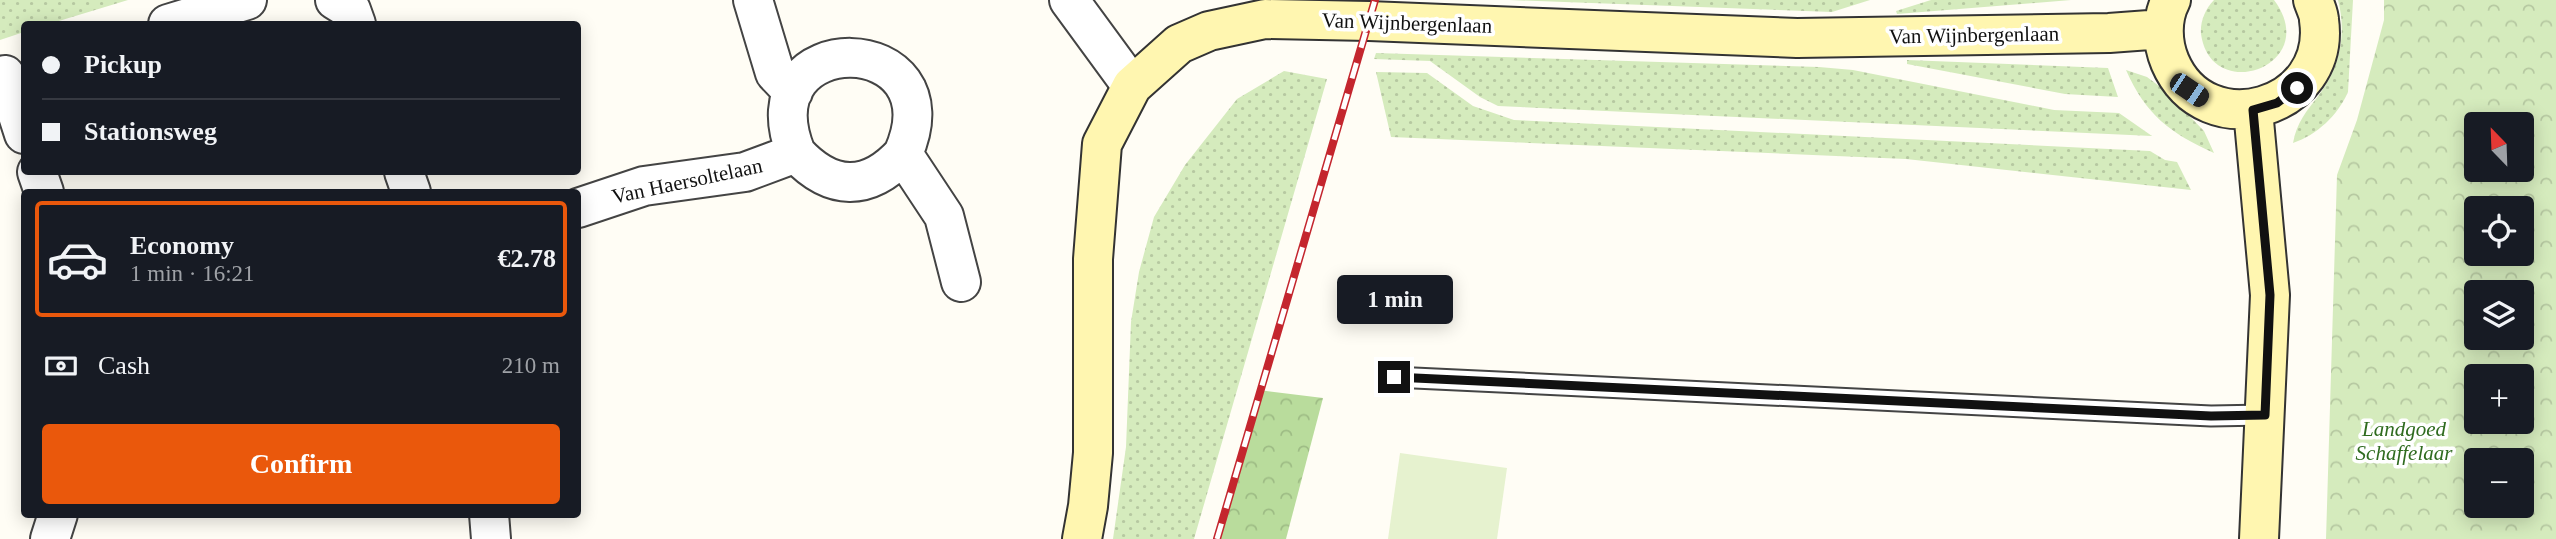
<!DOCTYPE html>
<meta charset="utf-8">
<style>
:root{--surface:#171b24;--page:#242831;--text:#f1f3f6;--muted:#9ea1a6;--line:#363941;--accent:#ea580c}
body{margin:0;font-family:"Times New Roman",serif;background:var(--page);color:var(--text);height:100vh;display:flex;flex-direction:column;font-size:26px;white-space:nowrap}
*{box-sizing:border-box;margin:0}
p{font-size:23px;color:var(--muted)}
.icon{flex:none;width:38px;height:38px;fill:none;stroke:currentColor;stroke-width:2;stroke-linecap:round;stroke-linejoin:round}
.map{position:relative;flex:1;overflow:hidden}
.side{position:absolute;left:21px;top:189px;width:560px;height:329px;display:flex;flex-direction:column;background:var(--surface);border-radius:7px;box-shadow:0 4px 18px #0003}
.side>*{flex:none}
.top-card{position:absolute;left:21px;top:21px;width:560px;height:154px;border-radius:7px;box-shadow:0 4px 18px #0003;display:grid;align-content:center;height:154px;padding:0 21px;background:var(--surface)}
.needle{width:46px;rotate:337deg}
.tools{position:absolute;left:2464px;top:112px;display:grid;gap:14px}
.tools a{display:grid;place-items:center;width:70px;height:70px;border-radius:7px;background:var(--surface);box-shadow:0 4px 18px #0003;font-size:35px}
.end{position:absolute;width:32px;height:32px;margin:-16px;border:9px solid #111;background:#fff;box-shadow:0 0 0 4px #fff}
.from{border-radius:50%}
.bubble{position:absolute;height:49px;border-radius:7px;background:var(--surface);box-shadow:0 4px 18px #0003;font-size:23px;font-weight:700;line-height:49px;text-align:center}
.car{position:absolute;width:21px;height:42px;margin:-21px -10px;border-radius:9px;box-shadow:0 0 5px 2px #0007;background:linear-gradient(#222 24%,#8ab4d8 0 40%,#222 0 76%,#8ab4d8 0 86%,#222 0)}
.top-card b{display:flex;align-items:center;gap:24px;height:66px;font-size:26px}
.top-card b+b{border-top:2px solid var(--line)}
.top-card i{width:18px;height:18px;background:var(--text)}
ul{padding:12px 0 0;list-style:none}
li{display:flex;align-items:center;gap:21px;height:116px;margin:0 14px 10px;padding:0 7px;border:4px solid var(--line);border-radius:7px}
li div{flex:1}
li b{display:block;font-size:26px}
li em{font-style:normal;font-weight:700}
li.current{border-color:var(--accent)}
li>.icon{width:63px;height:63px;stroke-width:1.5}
.pay{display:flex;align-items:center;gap:18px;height:77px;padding:0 21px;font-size:26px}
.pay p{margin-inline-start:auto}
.button{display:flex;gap:14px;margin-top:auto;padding:14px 21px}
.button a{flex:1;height:80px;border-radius:7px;background:var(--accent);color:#fff;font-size:28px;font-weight:700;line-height:80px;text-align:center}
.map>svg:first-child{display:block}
</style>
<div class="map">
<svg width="2556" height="539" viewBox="0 0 2556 539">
<defs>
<pattern id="grass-dots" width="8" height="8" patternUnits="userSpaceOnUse" patternTransform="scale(1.75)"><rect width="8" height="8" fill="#d5ebbd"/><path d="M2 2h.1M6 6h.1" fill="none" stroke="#b6c8a1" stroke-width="1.8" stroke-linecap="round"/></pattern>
<pattern id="forest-crowns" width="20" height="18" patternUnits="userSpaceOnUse" patternTransform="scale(1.75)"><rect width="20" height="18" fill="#b9dc9c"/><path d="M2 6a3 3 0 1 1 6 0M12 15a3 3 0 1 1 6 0" fill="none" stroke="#9ebc85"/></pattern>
<pattern id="park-crowns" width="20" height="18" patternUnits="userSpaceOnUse" patternTransform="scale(1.75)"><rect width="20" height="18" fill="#d5ebbd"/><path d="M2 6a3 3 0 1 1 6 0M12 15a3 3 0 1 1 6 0" fill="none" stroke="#b6c8a1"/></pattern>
</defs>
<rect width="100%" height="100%" fill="#fffdf5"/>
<path fill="url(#grass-dots)" d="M0 0H128L49 24H24V32L0 40Z
M1509 0H1870L1832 12Z
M1931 0H2071L1897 14 1896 11Z
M2214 0H2274C2323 65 2211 106 2201 34 2200 22 2205 9 2214 0Z
M2338 0H2353L2348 92C2338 115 2317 135 2293 143 2297 122 2306 112 2319 95 2340 67 2347 34 2338 0Z
M1376 53 1819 67 1853 70 2054 110 2119 113 2152 136 1498 106 1480 97 1430 61 1374 59Z
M1907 60 2108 68 2118 97 2065 94 1907 64Z
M2126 70 2147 77 2163 89 2204 131 2214 153C2170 133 2146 115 2126 70Z
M1284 71 1327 79 1194 539H1113L1126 447 1131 322 1139 272 1154 217 1185 165 1237 99Z
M1376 72 1427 73 1473 106 1514 120 2150 151 2165 160 2177 162 2191 190 1906 159 1391 137Z"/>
<path fill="url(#forest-crowns)" d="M1259 390 1323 398 1286 539H1217Z"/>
<path fill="url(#park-crowns)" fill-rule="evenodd" d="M2384 0H2556V539H2326L2337 175 2357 120 2384 20ZM2476 124H2522V170H2476ZM2476 208H2522V254H2476ZM2476 292H2522V338H2476ZM2476 376H2522V422H2476ZM2476 460H2522V506H2476Z"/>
<path fill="#e6f2cf" d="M1400 453 1507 468 1497 539H1388Z"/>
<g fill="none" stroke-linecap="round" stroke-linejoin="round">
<g stroke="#444" stroke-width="23">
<path id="lane" d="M1393 377 2211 416 2265 415"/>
</g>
<g stroke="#444" stroke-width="42">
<path id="street" d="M335 0 351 10 356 24
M753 0 775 73 793 92
M1069 0 1132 86
M168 24 247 0
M5 75 24 134
M796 153C744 24 959 28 903 154
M37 172 44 192
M404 172 411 192
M578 208 644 186 745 172 796 153C831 191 868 192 903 154L944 216 961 282
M489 514 491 539
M50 539 58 514"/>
</g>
<g stroke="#333" stroke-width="42">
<path id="secondary" d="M2171 0C2161 19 2162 43 2170 62 2206 146 2332 109 2319 20 2319 14 2315 6 2313 0
M2253 110 2270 295 2259 539
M1082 539 1088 506 1093 453V259L1102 144 1132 86 1179 44 1209 31 1265 19 1369 21 1797 38 2109 33 2163 29"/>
</g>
<use href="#lane" stroke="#fff" stroke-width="19"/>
<use href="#street" stroke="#fff" stroke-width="38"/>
<use href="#secondary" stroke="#fff6b0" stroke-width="38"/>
<g stroke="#c4262e" stroke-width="8">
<path id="rail" d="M1217 539 1375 0"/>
</g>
<use href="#rail" stroke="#fff" stroke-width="5" stroke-dasharray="16" stroke-linecap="butt"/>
</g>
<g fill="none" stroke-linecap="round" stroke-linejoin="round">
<path stroke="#111" stroke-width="9" d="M1394 377 2211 416 2265 415 2270 295 2253 110 2277 103 2297 88"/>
</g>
<g text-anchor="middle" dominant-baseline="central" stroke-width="7" stroke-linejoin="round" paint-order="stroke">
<g font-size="21" fill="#111" stroke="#fff">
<text transform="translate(1407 23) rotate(2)">Van Wijnbergenlaan</text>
<text transform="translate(1974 35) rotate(-1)">Van Wijnbergenlaan</text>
<text transform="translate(687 181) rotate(-12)">Van Haersoltelaan</text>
</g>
<g font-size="21" font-style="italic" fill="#2f6b1f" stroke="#fff">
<text x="2404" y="429">Landgoed<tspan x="2404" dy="24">Schaffelaar</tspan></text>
</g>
</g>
</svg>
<div class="tools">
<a><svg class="needle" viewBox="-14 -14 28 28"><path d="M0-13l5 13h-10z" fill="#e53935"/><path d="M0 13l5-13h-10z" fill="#9ea1a6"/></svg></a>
<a><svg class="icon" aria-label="locate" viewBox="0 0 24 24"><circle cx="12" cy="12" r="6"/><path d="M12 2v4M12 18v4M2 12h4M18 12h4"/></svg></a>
<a><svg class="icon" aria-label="layers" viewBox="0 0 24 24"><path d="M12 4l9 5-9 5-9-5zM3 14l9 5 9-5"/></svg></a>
<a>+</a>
<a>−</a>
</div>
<i class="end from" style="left:2297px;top:88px"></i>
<i class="end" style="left:1394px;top:377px"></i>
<div class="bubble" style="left:1337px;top:275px;width:116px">1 min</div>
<i class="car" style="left:2189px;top:90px;rotate:124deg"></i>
<div class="top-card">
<b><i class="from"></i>Pickup</b>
<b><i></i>Stationsweg</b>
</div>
<section class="side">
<ul>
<li class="current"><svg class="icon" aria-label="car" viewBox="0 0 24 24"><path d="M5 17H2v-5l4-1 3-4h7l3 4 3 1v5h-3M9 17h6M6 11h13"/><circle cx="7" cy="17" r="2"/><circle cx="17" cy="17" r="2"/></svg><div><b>Economy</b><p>1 min · 16:21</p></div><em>€2.78</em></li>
</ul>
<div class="pay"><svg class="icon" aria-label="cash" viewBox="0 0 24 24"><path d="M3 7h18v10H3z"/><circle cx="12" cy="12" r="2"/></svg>Cash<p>210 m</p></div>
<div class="button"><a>Confirm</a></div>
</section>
</div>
